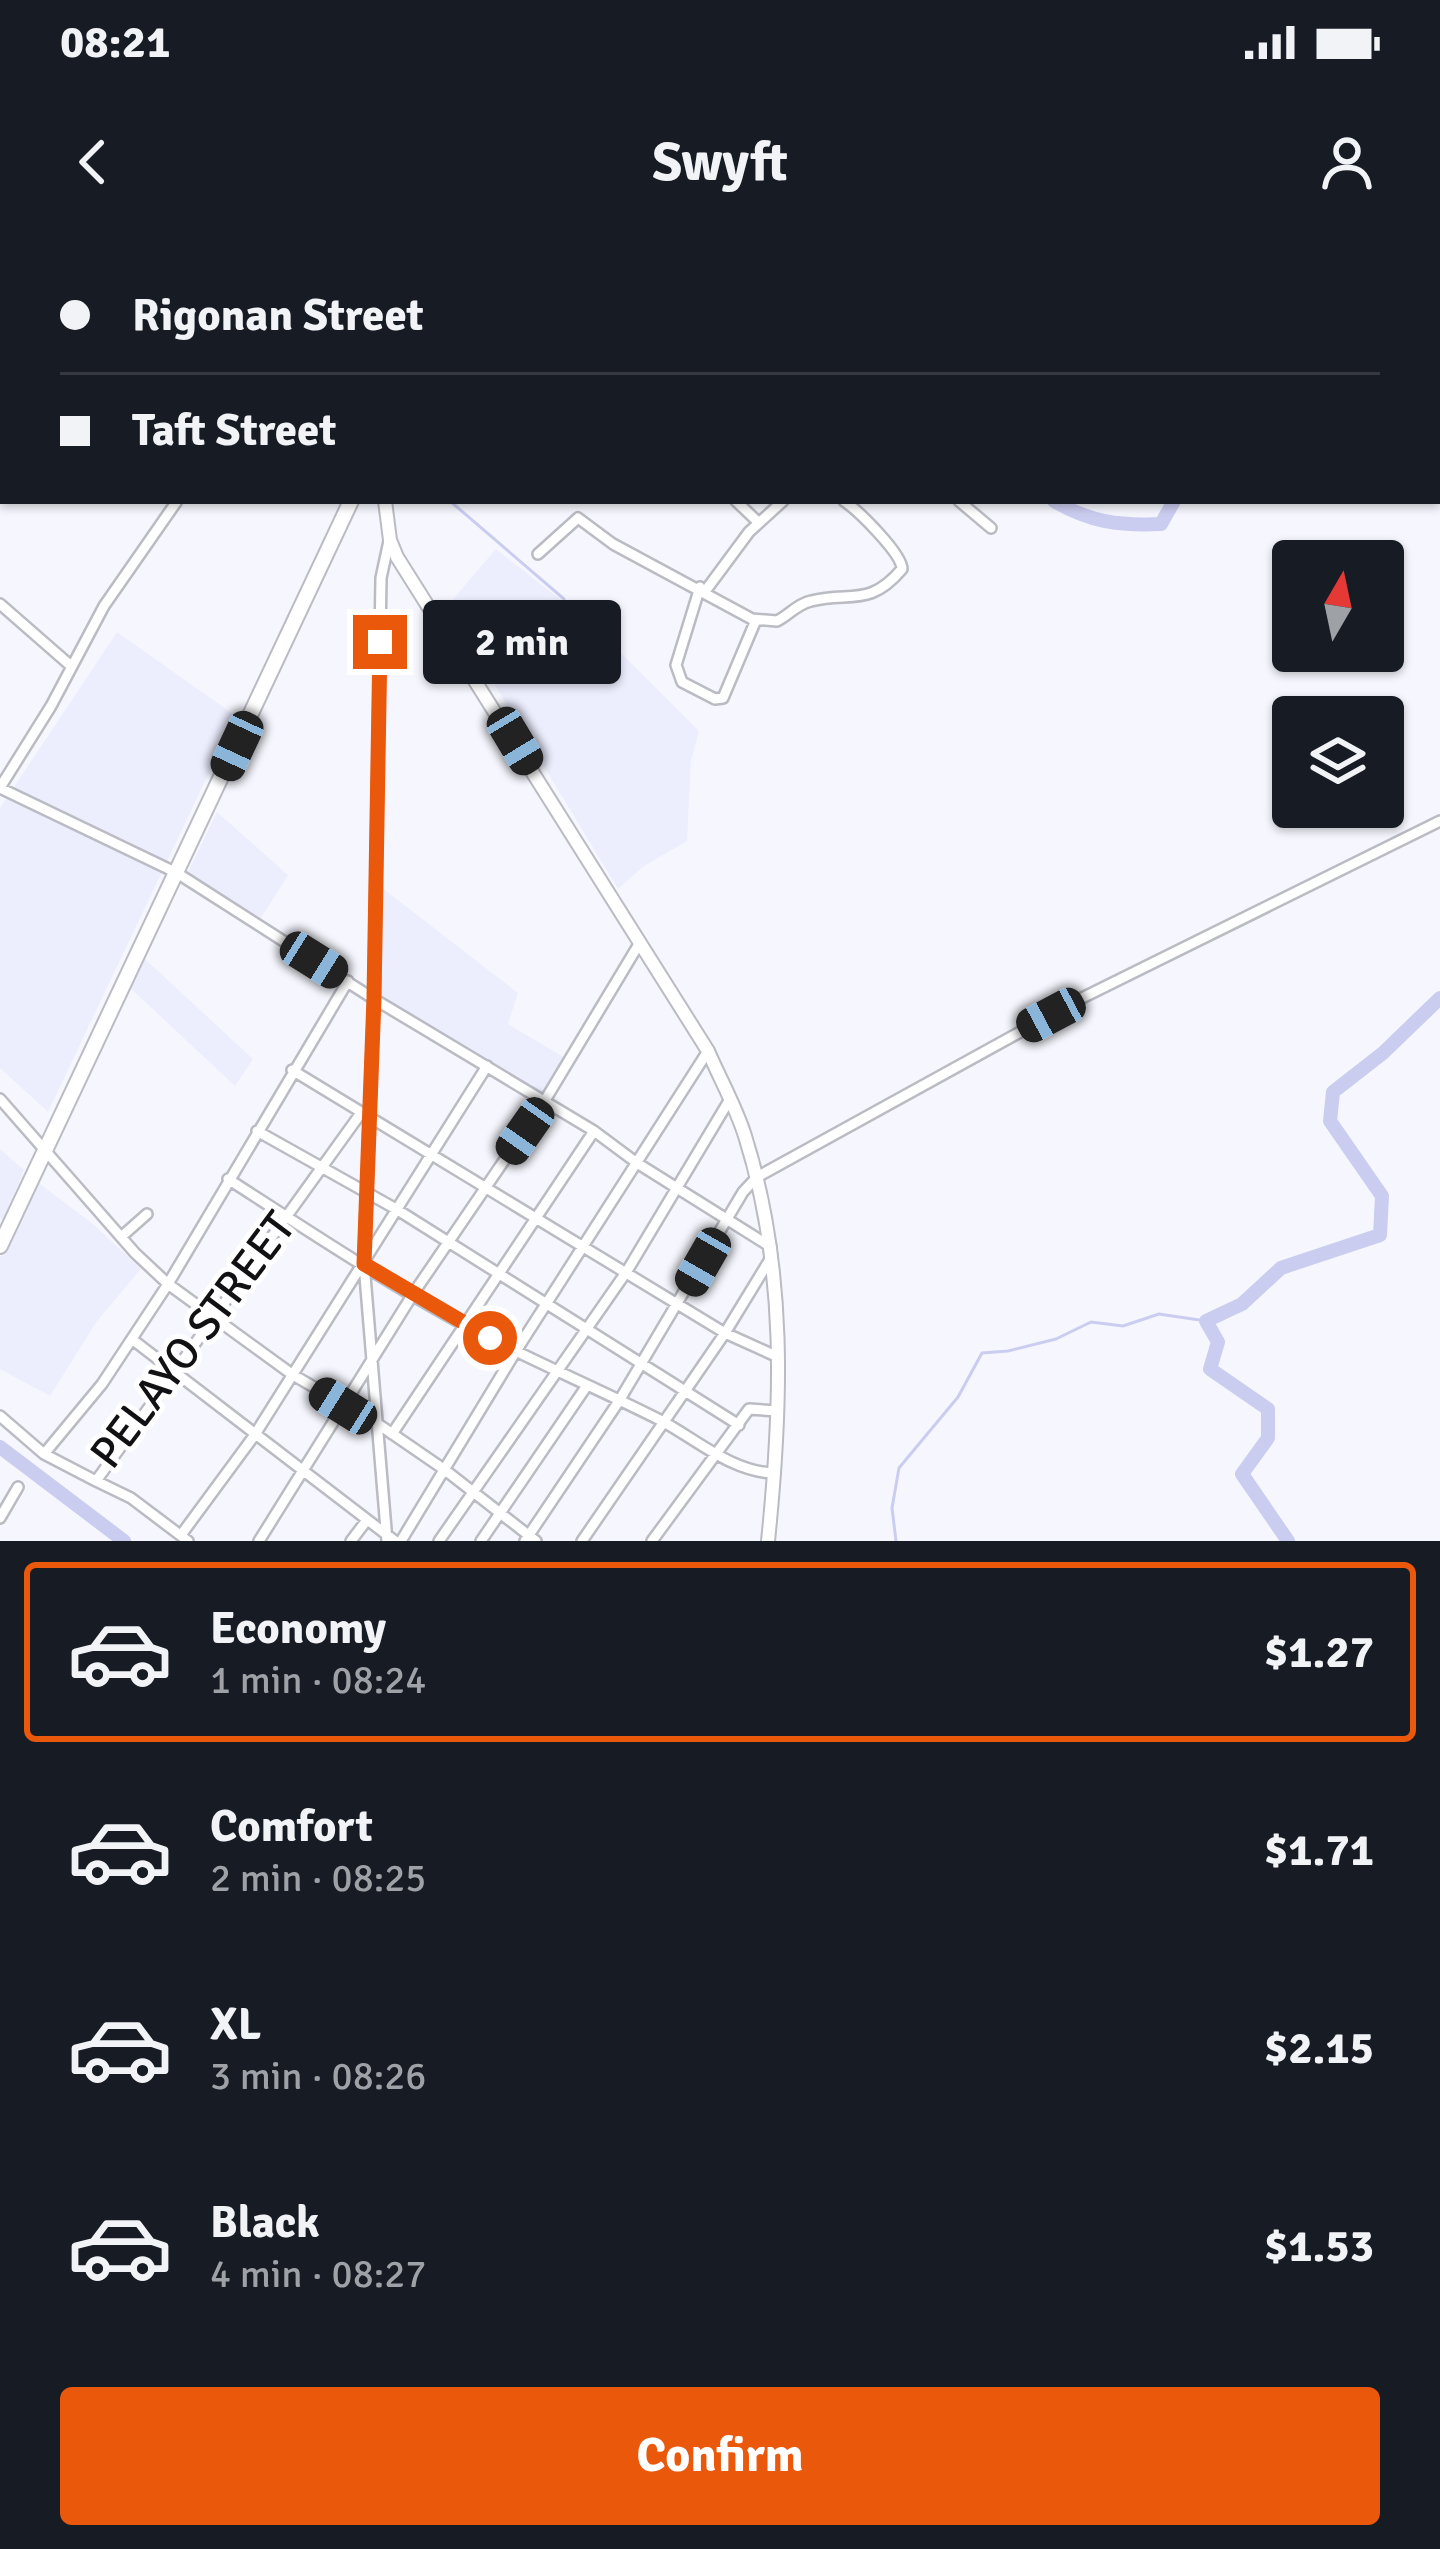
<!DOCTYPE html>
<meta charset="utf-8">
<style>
:root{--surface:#171b24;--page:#20242c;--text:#f1f3f6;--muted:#9ea1a6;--line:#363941;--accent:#ea580c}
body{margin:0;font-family:Signika,sans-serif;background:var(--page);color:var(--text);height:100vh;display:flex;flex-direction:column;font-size:45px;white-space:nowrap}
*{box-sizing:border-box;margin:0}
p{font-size:39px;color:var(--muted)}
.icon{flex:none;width:66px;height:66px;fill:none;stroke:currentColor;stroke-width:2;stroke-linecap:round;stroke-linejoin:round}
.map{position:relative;height:1301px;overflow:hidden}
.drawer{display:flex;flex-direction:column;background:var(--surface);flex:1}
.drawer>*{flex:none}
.guide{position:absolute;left:0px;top:0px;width:1440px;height:264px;box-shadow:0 3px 9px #0004;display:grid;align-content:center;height:264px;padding:0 60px;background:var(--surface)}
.needle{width:78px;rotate:9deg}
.tools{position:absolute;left:1272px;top:300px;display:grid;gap:24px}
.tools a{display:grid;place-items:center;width:132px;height:132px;border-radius:12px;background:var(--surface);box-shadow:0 3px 9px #0004;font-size:60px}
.end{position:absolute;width:54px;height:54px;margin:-27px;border:15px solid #ea580c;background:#fff;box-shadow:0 0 0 6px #fff}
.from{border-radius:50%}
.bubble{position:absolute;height:84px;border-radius:12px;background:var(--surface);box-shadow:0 3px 9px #0004;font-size:39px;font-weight:700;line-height:84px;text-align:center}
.car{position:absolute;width:36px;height:72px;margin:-36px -18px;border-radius:15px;box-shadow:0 0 9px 3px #0007;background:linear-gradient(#222 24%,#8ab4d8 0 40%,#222 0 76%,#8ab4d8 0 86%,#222 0)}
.guide b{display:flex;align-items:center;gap:42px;height:114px;font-size:45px}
.guide b+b{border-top:3px solid var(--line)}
.guide i{width:30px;height:30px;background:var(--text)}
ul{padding:21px 0 0;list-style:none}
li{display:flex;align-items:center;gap:36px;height:180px;margin:0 24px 18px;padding:0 36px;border:6px solid transparent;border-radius:12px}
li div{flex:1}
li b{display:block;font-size:45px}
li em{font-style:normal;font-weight:700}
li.on{border-color:var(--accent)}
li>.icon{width:108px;height:108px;stroke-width:1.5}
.cta{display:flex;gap:24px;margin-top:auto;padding:24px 60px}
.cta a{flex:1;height:138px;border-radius:12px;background:var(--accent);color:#fff;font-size:48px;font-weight:700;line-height:138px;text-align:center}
.status{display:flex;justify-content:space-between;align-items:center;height:84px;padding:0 60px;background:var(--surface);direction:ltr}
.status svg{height:33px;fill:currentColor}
header{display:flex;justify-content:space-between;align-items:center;height:156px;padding:0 60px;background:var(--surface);font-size:54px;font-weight:700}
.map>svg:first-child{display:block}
</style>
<div class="status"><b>08:21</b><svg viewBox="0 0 49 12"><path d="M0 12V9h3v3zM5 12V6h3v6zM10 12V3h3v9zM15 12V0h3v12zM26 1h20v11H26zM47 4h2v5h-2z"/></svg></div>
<header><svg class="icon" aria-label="back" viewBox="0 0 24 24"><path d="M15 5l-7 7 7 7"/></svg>Swyft<svg class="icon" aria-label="person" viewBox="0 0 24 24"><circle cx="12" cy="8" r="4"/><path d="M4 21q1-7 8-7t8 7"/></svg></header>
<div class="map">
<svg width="1440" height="1301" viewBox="0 0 1440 1301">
<rect width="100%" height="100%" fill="#f6f7fe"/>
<path fill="#eceefe" d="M496 309 593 385 699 491 691 521 687 601 644 626 618 649 447 366Z
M117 392 236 476 48 872 0 828V568Z
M217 572 288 635 261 678 187 634Z
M381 647 518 753 508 784 567 819 544 854 378 755Z
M144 718 253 819 235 846 130 748Z
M0 909 24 930 3 981 0 978Z
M36 941 93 984 141 1029 97 1081 50 1156 0 1129V1018Z"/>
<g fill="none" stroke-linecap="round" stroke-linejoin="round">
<path stroke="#cbcdf0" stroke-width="3" d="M1437 46 1440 43
M450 261 564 359
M896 1301 892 1268 899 1228 958 1157 982 1113 1008 1111 1056 1099 1091 1082 1123 1086 1159 1074 1206 1081"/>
<path stroke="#cbcdf0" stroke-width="14" d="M726 0 729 3
M1437 174 1440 175
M1054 261C1090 282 1119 286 1161 284L1174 261
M0 1207 124 1301
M1288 1301 1242 1234 1268 1198V1169L1210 1129 1218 1102 1206 1081 1242 1064 1281 1028 1380 995 1382 956 1330 881 1333 852 1383 813 1440 758"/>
<g stroke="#babbc3" stroke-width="14">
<path id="minor" d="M308 0 314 3
M383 0 386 3
M568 0 571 3
M357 3 358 0
M736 261 758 282
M959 261 991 288
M538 314 578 278 613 304 752 379 777 381C789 375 797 364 811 361 850 351 869 368 902 329 902 314 859 271 844 261
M700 347 676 425 682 442 715 459 723 458 756 380
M706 350 749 292 783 261
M0 364 71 426
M1 546 51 466 104 366 177 261
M0 548 177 633 374 759 594 891 637 923 771 1007
M292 830 725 1093 778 1117
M0 859 135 1013 168 1044 293 1135 378 1184 445 1230 536 1301
M257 891 396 969 739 1185
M228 939C307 990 387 1043 470 1088 532 1121 597 1148 660 1180 696 1199 733 1233 775 1233
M121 997 147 974
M133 1100 395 1301
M0 1176 44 1214 96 1241 361 873
M392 1194 594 891
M44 1214 102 1144 168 1044 348 741
M96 1241 131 1258 188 1301
M0 1278 18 1247
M181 1295 254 1196 487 826
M259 1301 413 1054 544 862 639 704
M351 1301 367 1280
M387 1301 364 1024 374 759 381 338 389 301
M401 1301 516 1111 708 811
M439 1301 627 1031 730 859
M481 1301 586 1147
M525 1301 619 1161 743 952 757 937 1080 759 1440 581
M582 1301 725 1093 772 1016
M652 1301 749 1169 778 1171"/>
</g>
<g stroke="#babbc3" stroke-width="16">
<path id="major" d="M385 261 390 300 397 317 708 811C720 839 736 867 745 896 787 1029 782 1165 768 1301"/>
</g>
<g stroke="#babbc3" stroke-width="18">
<path id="highway" d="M508 3 511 0
M0 1006 351 261"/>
</g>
<use href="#minor" stroke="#fff" stroke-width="9"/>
<use href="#major" stroke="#fff" stroke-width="12"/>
<use href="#highway" stroke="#fff" stroke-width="14"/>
</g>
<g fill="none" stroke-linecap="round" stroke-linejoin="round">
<path stroke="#ea580c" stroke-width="15" d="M380 402 374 758 364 1024 490 1098"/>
</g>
<g text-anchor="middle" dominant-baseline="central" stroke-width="10" stroke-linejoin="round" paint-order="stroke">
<g font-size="45" fill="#111114" stroke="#fff">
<text transform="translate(193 1100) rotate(-53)">PELAYO STREET</text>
</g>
</g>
</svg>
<div class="tools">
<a><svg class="needle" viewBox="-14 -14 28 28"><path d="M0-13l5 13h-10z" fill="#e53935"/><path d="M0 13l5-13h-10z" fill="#9ea1a6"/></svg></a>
<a><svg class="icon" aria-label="layers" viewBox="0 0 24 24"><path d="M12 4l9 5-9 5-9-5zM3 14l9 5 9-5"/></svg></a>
</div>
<i class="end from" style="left:490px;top:1098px"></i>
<i class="end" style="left:380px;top:402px"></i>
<div class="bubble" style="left:423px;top:360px;width:198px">2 min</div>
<i class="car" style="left:515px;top:501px;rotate:149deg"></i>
<i class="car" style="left:237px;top:506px;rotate:205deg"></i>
<i class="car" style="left:314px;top:720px;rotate:122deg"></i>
<i class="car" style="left:1051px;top:775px;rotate:242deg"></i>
<i class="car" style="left:525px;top:891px;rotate:215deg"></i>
<i class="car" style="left:703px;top:1022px;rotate:210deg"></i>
<i class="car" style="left:343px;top:1166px;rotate:302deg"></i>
<div class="guide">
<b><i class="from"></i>Rigonan Street</b>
<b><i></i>Taft Street</b>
</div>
</div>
<section class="drawer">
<ul>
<li class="on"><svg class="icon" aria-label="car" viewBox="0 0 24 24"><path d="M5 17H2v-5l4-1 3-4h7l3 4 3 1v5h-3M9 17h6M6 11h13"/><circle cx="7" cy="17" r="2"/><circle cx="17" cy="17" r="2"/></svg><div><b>Economy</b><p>1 min · 08:24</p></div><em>$1.27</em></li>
<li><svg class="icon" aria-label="car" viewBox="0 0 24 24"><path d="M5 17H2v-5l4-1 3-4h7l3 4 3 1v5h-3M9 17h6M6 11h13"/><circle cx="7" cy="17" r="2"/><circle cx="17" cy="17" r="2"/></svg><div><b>Comfort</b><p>2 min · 08:25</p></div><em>$1.71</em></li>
<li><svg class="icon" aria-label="car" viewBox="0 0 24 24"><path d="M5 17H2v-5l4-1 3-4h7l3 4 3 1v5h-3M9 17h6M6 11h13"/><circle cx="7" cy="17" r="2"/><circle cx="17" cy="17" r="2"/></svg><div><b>XL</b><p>3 min · 08:26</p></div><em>$2.15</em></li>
<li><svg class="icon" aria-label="car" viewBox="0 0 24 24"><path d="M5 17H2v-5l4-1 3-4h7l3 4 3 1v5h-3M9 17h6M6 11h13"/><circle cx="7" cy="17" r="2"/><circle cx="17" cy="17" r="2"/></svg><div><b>Black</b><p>4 min · 08:27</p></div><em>$1.53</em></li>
</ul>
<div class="cta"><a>Confirm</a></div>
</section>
